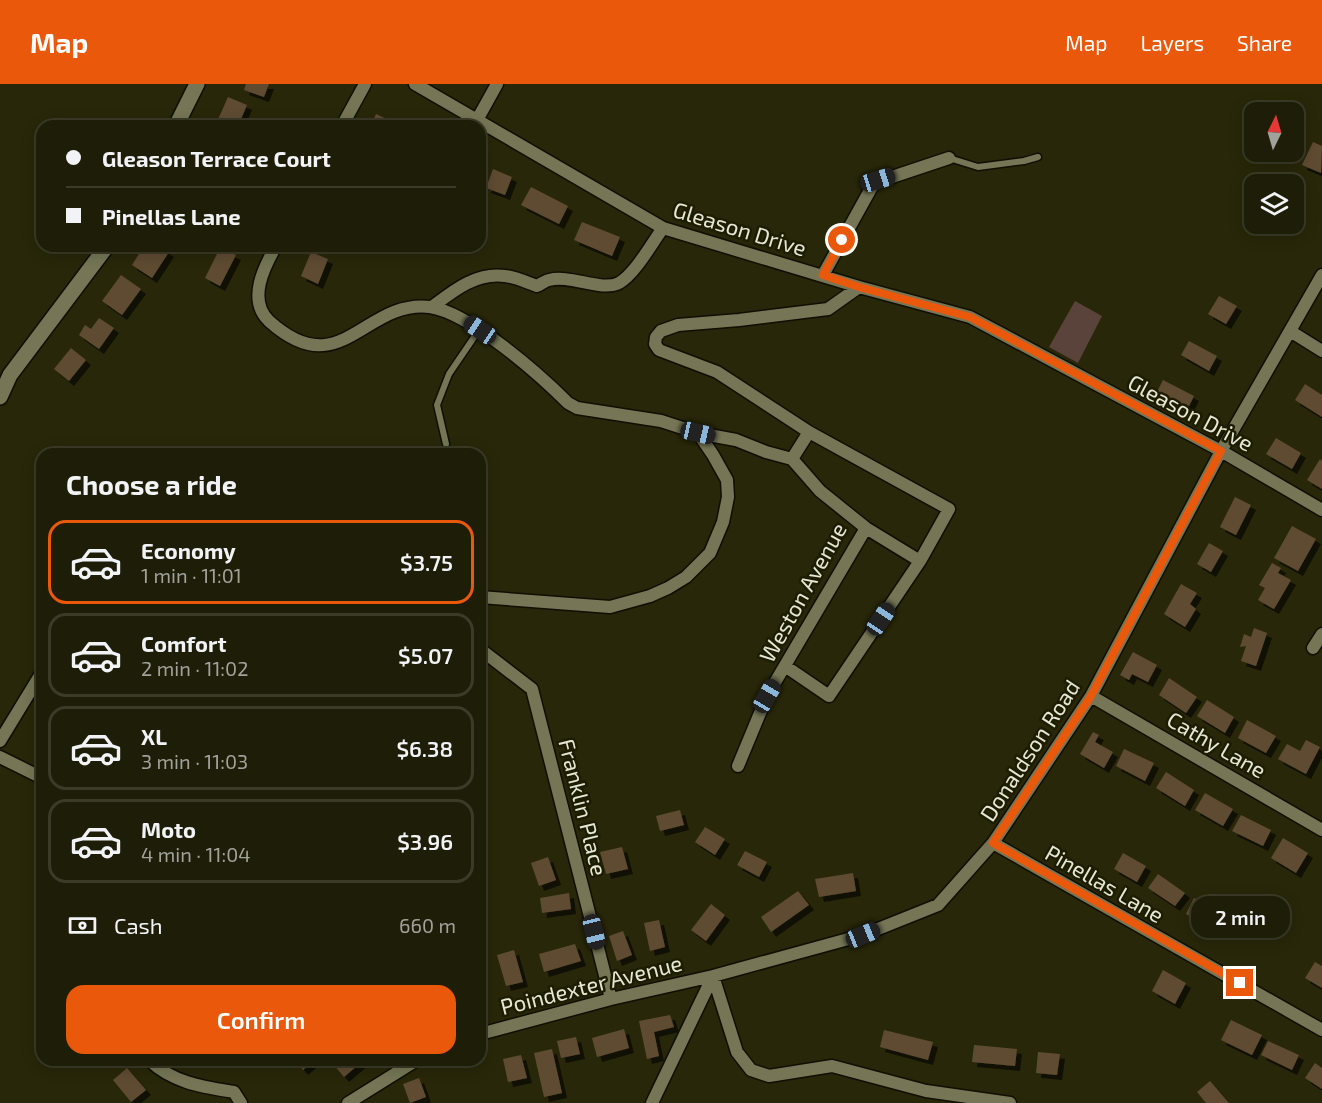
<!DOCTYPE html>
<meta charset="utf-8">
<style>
:root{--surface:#1e1d07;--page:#262611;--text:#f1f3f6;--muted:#a1a29b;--line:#3c3b28;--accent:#ea580c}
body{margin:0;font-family:"Exo 2",sans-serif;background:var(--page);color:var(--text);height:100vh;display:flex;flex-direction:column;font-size:22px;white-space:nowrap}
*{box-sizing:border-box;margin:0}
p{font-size:20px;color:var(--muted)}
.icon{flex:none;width:33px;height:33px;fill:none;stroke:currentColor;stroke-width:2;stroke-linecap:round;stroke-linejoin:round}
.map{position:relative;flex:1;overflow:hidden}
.details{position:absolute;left:36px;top:364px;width:450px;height:618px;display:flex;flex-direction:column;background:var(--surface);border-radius:18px;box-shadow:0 3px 15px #0003,0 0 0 2px var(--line)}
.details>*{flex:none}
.top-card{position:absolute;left:36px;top:36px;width:450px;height:132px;border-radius:18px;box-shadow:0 3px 15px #0003,0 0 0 2px var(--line);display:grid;align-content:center;height:132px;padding:0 30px;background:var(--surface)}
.needle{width:39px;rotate:5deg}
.controls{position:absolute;left:1244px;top:18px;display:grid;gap:12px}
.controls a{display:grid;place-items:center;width:60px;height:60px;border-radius:12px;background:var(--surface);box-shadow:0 3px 15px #0003,0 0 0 2px var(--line);font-size:30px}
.end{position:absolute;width:27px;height:27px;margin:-14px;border:8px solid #ea580c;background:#fff;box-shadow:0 0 0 3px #fff}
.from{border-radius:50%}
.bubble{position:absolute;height:42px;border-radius:18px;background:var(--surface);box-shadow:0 3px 15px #0003,0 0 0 2px var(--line);font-size:20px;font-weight:600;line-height:42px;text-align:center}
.car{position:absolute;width:18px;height:36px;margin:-18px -9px;border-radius:8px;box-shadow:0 0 4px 2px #0007;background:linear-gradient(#222 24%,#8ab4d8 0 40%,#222 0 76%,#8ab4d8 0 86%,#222 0)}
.top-card b{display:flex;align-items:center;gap:21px;height:57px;font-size:22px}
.top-card b+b{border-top:2px solid var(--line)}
.top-card i{width:15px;height:15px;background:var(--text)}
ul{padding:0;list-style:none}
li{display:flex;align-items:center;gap:18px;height:84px;margin:0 12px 9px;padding:0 18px;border:3px solid var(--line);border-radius:18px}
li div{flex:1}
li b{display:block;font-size:22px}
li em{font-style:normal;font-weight:600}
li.selected{border-color:var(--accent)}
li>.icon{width:54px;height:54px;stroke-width:1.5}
h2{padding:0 30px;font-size:27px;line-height:72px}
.pay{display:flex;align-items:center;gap:15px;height:66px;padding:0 30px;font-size:22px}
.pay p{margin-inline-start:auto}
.primary-button{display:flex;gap:12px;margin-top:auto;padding:12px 30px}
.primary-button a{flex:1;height:69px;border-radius:18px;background:var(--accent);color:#fff;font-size:24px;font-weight:600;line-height:69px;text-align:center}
header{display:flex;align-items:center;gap:36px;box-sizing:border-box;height:84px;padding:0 30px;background:var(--accent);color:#fff}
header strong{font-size:28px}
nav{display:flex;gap:33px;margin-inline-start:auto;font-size:21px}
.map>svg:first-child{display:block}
</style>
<header>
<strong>Map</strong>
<nav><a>Map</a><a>Layers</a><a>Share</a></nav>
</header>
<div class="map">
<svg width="1322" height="1019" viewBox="0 0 1322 1019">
<defs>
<filter id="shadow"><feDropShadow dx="5" dy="5" stdDeviation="0" flood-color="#0009"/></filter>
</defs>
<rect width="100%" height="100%" fill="#282709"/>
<path fill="#59433a" d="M1075 217 1102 232 1078 279 1049 263Z"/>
<path fill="#5e4c32" filter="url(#shadow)" d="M246 0H269L264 13 244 6Z
M228 13 247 21 238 42H221L216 40Z
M376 30 395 39 393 42H371Z
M1313 58 1322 62 1321 89 1302 81Z
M493 85 512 93 505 111 486 104Z
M531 103 568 122 559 140 521 121Z
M582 138 620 153 612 172 574 156Z
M144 162H159L169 168 152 194 132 181Z
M220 164 236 171 220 202 205 194Z
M311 168 328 175 318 200 301 192Z
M121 191 141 205 122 231 102 217Z
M1219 212 1237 222 1226 240 1208 230Z
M99 234 114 244 99 265 79 251 85 241 91 245Z
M1189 257 1217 272 1209 287 1181 271Z
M71 264 86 276 69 297 54 285Z
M1163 296 1194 312 1186 328 1155 312Z
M1305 300 1322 311V333L1295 316Z
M1276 354 1301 369 1292 385 1266 370Z
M1320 375 1322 377V405L1307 396Z
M1235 413 1251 421 1236 451 1220 443Z
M1292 442 1316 455 1298 487 1274 474Z
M1209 459 1223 467 1211 488 1197 480Z
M1272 479 1281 484 1278 489 1291 496 1274 525 1258 516 1265 504 1259 501Z
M1181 500 1197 509 1190 520 1196 525 1185 543 1164 530Z
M1254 544 1267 549 1256 582 1241 577 1246 562 1240 563 1244 550 1251 553Z
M1133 568 1157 581 1148 598 1132 590 1129 596 1120 591Z
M1169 594 1197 613 1186 629 1159 611Z
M1207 616 1234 633 1225 649 1197 632Z
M1247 636 1276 652 1266 669 1238 654Z
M1093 648 1099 651 1095 658 1113 668 1104 684 1080 670Z
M1306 656 1320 663 1306 690 1278 675 1287 660 1300 667Z
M1124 665 1154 679 1145 697 1116 682Z
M1166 688 1194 706 1185 722 1156 704Z
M1205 709 1233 725 1223 742 1195 726Z
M680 726 684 741 660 747 656 732Z
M1241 731 1271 746 1263 762 1232 747Z
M705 743 725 755 715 771 695 758Z
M1283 754 1308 769 1296 789 1271 774Z
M622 763 628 785 606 790 600 768Z
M745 767 767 778 759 793 737 781Z
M1123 769 1146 782 1137 798 1114 785Z
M548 773 556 796 539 802 531 779Z
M853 789 856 807 819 813 815 795Z
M1158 790 1185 809 1175 822 1148 804Z
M798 807 809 821 771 848 761 833Z
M569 809 571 825 542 829 540 814Z
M1194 814 1226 831 1217 846 1186 830Z
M711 820 725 831 706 857 691 846Z
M659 836 665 863 650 867 644 839Z
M623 847 632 871 617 877 609 852Z
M575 860 581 877 544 888 539 870Z
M514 866 523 898 506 902 497 871Z
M1315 878 1322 882V904L1305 894Z
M1163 886 1186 899 1175 920 1152 907Z
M670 931 674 943 654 948 659 972 647 975 639 937Z
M1231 936 1262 951 1252 971 1221 956Z
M624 945 629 964 597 973 592 954Z
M884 946 933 958 928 976 880 963Z
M576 953 580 970 561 974 557 957Z
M1268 957 1299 971 1292 986 1261 971Z
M974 961 1017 965 1015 982 972 978Z
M552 965 562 1009 544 1013 534 969Z
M1038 968 1060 970 1057 991 1036 989Z
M521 971 527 994 508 998 503 975Z
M295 976H315L303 986Z
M337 976H364L344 993 333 980Z
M1315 979 1322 984V1005L1305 994Z
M127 984 146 1006 131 1018 113 996Z
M419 994 426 1013 410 1019 403 1000Z
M1210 997 1229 1019H1206L1197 1008Z"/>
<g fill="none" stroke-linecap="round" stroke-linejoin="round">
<g stroke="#110f00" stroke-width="9">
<path id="service" d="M949 74 978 83 1024 77 1038 73
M446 360 437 321 449 290 479 246"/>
</g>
<g stroke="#110f00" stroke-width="15">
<path id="minor" d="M415 0 663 144 859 203 970 233 1221 367 1322 426
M477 36 497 0
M342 42 365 0
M276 162C264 183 247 216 269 237 341 302 364 215 430 223 470 229 539 290 568 319L577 324 661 337 698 349 736 356 766 368 792 375 809 348
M823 191 874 99 949 74
M859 203 828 225 739 236 678 241 661 247 656 253 655 260 659 266 717 288 809 348 949 425 920 477 866 444
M432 223C453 207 476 188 505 192 515 193 526 198 537 202 541 200 545 197 549 196 570 190 601 208 619 199 635 190 652 159 663 144
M1290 247 1322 267
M480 513 610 523 650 512 668 504 686 493 710 469 723 438 728 413 727 396 713 371 698 349
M1313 564 1322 550
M480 565 532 605 611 915
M785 582 829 612 920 477
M1091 612 1322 746
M0 657 42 588
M0 673 42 694
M738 682 767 612 866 444 820 407 792 375
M993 759 1322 946
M480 950 611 915 713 892 737 968 751 986 769 992 832 982 926 1007 1010 1019
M149 976C173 999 203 1003 234 1008L241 1019
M348 1019 417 976
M652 1019 713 892 863 851 938 821 993 759 1091 612 1221 367 1322 191"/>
</g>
<g stroke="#110f00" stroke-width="18">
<path id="tertiary" d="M176 42 197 0
M0 313 10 291 107 162"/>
</g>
<use href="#service" stroke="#767656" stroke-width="6"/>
<use href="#minor" stroke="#767656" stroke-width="12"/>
<use href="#tertiary" stroke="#767656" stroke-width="15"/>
</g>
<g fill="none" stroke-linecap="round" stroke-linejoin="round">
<path stroke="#ea580c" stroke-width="8" d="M842 156 823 191 859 203 970 233 1221 367 1091 612 993 759 1240 899"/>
</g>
<g text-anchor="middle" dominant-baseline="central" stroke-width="5" stroke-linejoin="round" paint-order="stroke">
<g font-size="22" fill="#e7e7d6" stroke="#1e1d01">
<text transform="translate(740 144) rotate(17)">Gleason Drive</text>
<text transform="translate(1191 328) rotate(28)">Gleason Drive</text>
<text transform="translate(802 508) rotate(-61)">Weston Avenue</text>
<text transform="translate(1217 660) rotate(30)">Cathy Lane</text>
<text transform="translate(1029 666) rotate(-57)">Donaldson Road</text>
<text transform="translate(584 723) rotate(76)">Franklin Place</text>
<text transform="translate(1105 799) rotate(30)">Pinellas Lane</text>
<text transform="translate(591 900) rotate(-14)">Poindexter Avenue</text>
</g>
</g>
</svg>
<div class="controls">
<a><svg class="needle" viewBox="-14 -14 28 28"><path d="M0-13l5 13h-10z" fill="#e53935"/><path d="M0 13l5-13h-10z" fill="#a1a29b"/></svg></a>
<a><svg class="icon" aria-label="layers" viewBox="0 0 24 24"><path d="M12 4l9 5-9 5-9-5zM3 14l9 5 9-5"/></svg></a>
</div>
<i class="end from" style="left:842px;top:156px"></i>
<i class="end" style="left:1240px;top:899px"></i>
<div class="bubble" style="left:1191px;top:812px;width:99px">2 min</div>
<i class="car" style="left:878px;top:96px;rotate:73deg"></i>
<i class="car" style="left:480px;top:246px;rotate:304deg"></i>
<i class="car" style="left:698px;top:349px;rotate:103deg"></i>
<i class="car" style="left:881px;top:535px;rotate:34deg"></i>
<i class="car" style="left:767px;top:612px;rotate:30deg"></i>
<i class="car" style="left:594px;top:848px;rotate:166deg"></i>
<i class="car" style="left:863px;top:851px;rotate:68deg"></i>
<div class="top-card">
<b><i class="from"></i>Gleason Terrace Court</b>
<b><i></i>Pinellas Lane</b>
</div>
<section class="details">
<h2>Choose a ride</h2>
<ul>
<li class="selected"><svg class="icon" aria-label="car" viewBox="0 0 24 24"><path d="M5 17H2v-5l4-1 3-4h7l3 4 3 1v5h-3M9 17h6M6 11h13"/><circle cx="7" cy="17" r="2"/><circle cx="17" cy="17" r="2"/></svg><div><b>Economy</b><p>1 min · 11:01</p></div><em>$3.75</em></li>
<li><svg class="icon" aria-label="car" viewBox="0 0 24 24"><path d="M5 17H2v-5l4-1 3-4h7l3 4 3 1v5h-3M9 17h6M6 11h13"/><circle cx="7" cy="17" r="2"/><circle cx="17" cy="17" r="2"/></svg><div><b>Comfort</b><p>2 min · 11:02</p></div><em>$5.07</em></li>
<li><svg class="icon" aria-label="car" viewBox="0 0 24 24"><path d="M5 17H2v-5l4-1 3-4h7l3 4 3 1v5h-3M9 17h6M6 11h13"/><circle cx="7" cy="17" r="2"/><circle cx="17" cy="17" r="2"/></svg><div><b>XL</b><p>3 min · 11:03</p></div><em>$6.38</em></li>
<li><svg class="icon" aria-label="car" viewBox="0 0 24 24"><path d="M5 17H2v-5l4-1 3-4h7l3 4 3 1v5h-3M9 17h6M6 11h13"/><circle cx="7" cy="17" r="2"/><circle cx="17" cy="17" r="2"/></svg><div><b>Moto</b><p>4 min · 11:04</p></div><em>$3.96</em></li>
</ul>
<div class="pay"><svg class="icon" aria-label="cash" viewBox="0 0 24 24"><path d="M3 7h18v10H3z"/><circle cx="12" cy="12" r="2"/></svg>Cash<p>660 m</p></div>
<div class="primary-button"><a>Confirm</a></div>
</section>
</div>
